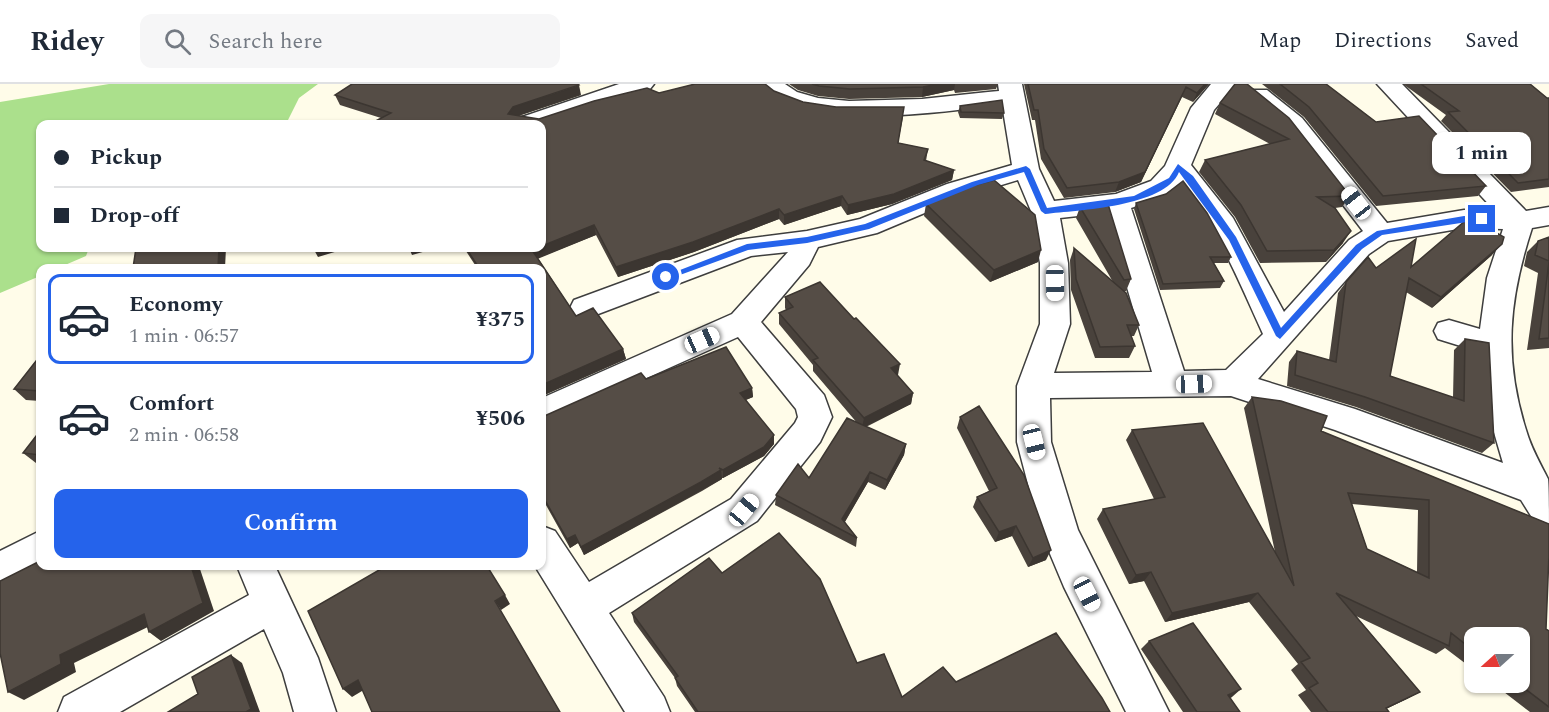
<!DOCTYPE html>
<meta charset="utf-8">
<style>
:root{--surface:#fff;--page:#f6f6f7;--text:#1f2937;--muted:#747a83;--line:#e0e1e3;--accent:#2563eb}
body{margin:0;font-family:Spectral,serif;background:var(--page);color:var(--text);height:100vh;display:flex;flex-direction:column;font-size:22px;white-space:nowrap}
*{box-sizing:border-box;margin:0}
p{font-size:20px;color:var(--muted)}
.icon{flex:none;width:33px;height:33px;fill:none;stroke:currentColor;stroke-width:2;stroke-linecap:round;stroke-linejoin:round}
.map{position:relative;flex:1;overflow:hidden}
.sheet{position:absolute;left:36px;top:180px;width:510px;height:306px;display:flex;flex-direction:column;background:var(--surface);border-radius:12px;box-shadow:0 2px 4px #0004}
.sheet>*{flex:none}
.guide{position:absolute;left:36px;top:36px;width:510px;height:132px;border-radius:12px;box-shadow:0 2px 4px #0004;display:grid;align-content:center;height:132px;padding:0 18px;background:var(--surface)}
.needle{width:39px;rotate:249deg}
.tools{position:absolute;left:1464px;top:543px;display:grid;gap:12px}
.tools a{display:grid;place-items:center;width:66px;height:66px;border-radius:12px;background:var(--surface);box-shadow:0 2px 4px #0004;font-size:30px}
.end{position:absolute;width:27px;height:27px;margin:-14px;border:8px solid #2563eb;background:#fff;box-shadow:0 0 0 3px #fff}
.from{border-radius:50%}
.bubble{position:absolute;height:42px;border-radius:12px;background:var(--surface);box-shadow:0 2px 4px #0004;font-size:20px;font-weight:700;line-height:42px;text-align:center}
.car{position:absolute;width:18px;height:36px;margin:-18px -9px;border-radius:8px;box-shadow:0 0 4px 2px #0007;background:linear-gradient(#fff 24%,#345 0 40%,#fff 0 76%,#345 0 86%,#fff 0)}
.guide b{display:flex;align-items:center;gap:21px;height:57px;font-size:22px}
.guide b+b{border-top:2px solid var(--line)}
.guide i{width:15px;height:15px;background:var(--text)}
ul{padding:10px 0 0;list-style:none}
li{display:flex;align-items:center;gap:18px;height:90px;margin:0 12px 9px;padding:0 6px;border:3px solid transparent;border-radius:12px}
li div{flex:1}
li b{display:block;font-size:22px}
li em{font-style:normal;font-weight:700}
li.active{border-color:var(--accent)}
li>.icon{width:54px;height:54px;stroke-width:1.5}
.action{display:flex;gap:12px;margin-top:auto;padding:12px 18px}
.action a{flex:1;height:69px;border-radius:12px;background:var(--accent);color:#fff;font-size:24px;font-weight:700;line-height:69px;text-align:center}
header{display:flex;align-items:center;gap:36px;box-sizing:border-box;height:84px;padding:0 30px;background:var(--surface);border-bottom:2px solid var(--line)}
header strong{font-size:28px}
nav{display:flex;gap:33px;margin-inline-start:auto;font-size:21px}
.search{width:420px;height:54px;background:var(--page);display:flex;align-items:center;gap:15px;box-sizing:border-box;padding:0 21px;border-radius:12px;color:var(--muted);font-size:22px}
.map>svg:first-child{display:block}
</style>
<header>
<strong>Ridey</strong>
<div class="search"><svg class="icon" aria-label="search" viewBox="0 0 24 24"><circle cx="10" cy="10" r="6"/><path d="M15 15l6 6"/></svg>Search here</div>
<nav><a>Map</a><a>Directions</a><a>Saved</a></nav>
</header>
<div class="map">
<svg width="1549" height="628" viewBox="0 0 1549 628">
<rect width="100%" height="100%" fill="#fffce9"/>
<path fill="#abe08c" d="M109 0H318L299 14 286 40H40V164H89L86 172 58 184H40V192L0 209V18Z"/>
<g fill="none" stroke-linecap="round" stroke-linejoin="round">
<g stroke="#3e3e3e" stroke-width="3">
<path id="minor" d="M619 0H654L650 5 542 43 513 40 516 35Z
M757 0H785L797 8 818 14 849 17 922 15 988 8 999 7 998 0H1022L1039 85 1054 117 1116 110 1151 97 1165 82 1191 24 1211 0H1236L1214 26 1191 81 1233 134 1284 228 1349 156 1363 147 1284 44 1251 16 1247 11 1251 6H1267L1302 34 1387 139 1464 126 1495 127 1377 0H1402L1526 127 1549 123V141L1532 144C1509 215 1503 273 1526 346 1531 364 1540 379 1548 395 1549 402 1549 435 1549 445L1536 440 1521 416 1335 346 1231 312 1050 314 1051 358 1078 446 1169 628H1126L1064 503 1040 446 1017 358V302L1040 240V179L1031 127 1018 96 965 112 877 149 818 163 809 181 761 238 824 311 832 333 820 358 757 437 609 529 664 613 670 628H625L535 482H542V442L555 447 589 498 731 415 795 339 798 333 796 325 738 253 542 341V314L732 230 788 168 751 172 585 235 574 232 570 224 574 216 737 156 807 147 860 135 947 100 1012 81 1002 20C949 28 792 50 757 0ZM1180 100C1218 143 1239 198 1263 250L1226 286 1184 287 1131 124 1162 114ZM1105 129 1152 288 1054 289 1070 240 1068 179 1060 134ZM1464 144 1503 145 1487 194 1480 245 1449 236 1438 239 1434 247 1438 255 1480 268 1486 321 1503 379 1355 325 1258 295 1369 170 1388 157Z
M40 447V482H44L0 505V467Z
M237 482H275L318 574 336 628H294L283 589 264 545 120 628H58L64 613 249 511Z"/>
</g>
<use href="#minor" fill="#fff" fill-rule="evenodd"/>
</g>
<path fill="#49423c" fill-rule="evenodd" d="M789 0H998L996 5 955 9 954 6 922 13 849 15 818 12 798 6Z
M1024 0H1209L1193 18 1182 13 1141 98 1115 108 1064 114 1041 75 1035 36H1032Z
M1235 0 1350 112 1342 123 1335 124 1343 159 1326 178 1260 179 1235 133 1199 88 1205 76 1270 60 1215 30 1220 19Z
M1262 0H1326L1376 38 1486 102 1478 112 1376 122 1304 33Z
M1403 0H1530L1547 14H1549V103L1511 108 1441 37 1446 31Z
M774 7 803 18 903 33 898 59 928 65 926 77 954 86 952 96 892 120 847 131 841 122 784 141 779 135 694 168 618 193 596 151 538 174 576 232 623 265 626 275 542 312V184H477L464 164H542L381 34 340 21 335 11H581L518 32 539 35 659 9Z
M960 22 1004 29 1002 35 960 34 958 28Z
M1136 119 1231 173 1228 179H1214L1224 197 1220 204 1160 206 1134 125Z
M926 120 1038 178 990 198 924 132Z
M1080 123 1131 195 1126 207H1124L1139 241 1134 252H1131L1135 262 1129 274H1095L1071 206 1070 176 1074 164 1113 198 1076 134Z
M1549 153V264L1527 266 1538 189 1524 182 1527 168 1538 157Z
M1492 171 1432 224 1406 208 1390 292 1453 314 1454 266 1465 255 1494 359 1482 369 1356 323 1287 302 1289 278 1297 267 1329 276 1338 209 1346 198 1376 184 1411 183Z
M785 213 898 291H897L913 309 911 320 866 343 906 360 904 371 885 406 868 398 845 438 857 454 856 463 775 421 776 411 809 394 858 340 813 287V281L779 240V229L786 226 785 224Z
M40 272V317L26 316 14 305Z
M646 295 752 304 753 313 746 316 774 360 764 372 723 394H722V395L702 407 584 471 578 459 570 464 542 414V333Z
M1252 313 1321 347 1549 440 1546 545 1549 547V628H1530L1491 598H1520L1474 554V586L1445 564 1436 570 1356 532 1420 608 1386 625 1389 628H1311L1298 611 1306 606 1291 586 1298 580 1249 518 1165 538 1144 497 1129 500 1097 435 1103 425 1154 415 1126 356 1132 346 1275 468 1244 324ZM1352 420 1418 426 1417 488 1367 465Z
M960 333 1046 476 1028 483 1012 452 995 458 973 423 977 413 989 407 957 344Z
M40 347V380L36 379 23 369Z
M722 489 857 579 902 613 956 598 1110 628H695L677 602 675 594 634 538 632 529Z
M1149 557 1232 613 1230 614 1240 628H1183L1141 565Z"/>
<path fill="#3c3631" d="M938 0H955L954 6 922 13 923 3Z
M1205 0H1209L1193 18 1197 9Z
M579 1 581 11 515 33 508 30 513 23Z
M1186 3 1141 98 1115 108 1119 98Z
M954 86 952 96 892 120 847 131 848 121Z
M842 112 841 122 784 141V131Z
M779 125V135L694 168 618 193 616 183Z
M594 141 596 151 535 176 532 166 537 164H542V162Z
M1351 147 1343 159 1326 178 1334 166Z
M1502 160 1492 171 1432 224 1441 213Z
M219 164H226L225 184H218Z
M313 164H348L318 173Z
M409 164H437L412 171Z
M1041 166 1038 178 990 198 994 186Z
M623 265 626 275 542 312V301Z
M900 280 898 291 889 295 891 284Z
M752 304 753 313 740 318V309Z
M913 309 911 320 862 344 864 334Z
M774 351V360L764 372 723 394V386Z
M906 360 904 371 885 406 887 396Z
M721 386 722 395 584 471 581 463Z
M870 388 868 398 841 444 842 435Z
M1016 442 1012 452 995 458 999 448Z
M575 451 578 459 570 464 567 455Z
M1051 466 1046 476 1028 483 1033 474Z
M191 482H199L214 527 161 557 149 548Z
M1151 488 1144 497 1129 500 1136 491Z
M1258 509 1249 518 1165 538 1172 529Z
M505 511 510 520 501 526 495 517Z
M144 530 156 539 74 579 76 588 24 616 8 608 60 571Z
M231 571 242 579 260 628H246Z
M358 596 367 604 352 613 343 605Z
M1241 605 1232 613 1218 619 1228 611Z
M1420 608 1407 615 1379 628 1386 624Z"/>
<path fill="#554d46" stroke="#3c3631" stroke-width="1.5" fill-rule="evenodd" d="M352 0H578L579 1 513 23 508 30 539 35 594 17 647 4 659 9 695 0H765L774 7 803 18 836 23H904L898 59 928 65 924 76 954 86 894 110 848 121 842 112 784 131 779 125 693 158 616 183 594 141 542 162V40H370L391 29 335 11Z
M812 0H938L923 3 850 5 819 2Z
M1028 0H1205L1197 9 1186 3 1145 88 1119 98 1067 104 1044 65 1038 26H1034Z
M1235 0H1247L1289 34 1350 112 1317 113 1335 124 1351 147 1334 166 1267 167 1241 121 1205 76 1289 55 1220 19Z
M1280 0H1326L1376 38 1419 32 1486 102 1383 112 1309 23Z
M1421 0H1530L1547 14H1549V95L1518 99 1448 28 1459 27Z
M1002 16 1004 29 961 28 960 22Z
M994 96 1035 131 1041 166 994 186 926 120 968 103Z
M1183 97 1207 129 1231 173H1210L1224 197 1163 200 1136 119 1166 110Z
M1108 120 1131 195 1124 196 1080 123Z
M1472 135 1504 153 1502 160 1441 213 1409 194 1390 292 1464 317 1465 255 1489 259 1494 359 1365 313 1295 291 1297 267 1336 278 1346 198 1368 173 1376 184 1416 155 1411 183 1465 137Z
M1549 153V177L1535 171 1538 157Z
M136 164H219L218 184H133Z
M466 164H537L532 166 576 232 593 224 623 265 542 301V184H479Z
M1074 164 1126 209 1139 241H1127L1135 262 1100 263 1076 195Z
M1549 178V254L1539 255Z
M820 198 854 235 856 234 900 280 891 284 913 309 864 334 813 276 818 274 779 229 793 223 785 213Z
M726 263 752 304 740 309 774 351 764 363 723 386 719 384 721 386 701 398 581 463 575 451 567 455 542 411V333L641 289 646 295Z
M40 272V307L14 305Z
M1252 313 1281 317 1327 332 1321 347 1549 440V470L1546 545 1549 547V623L1516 598H1520V554H1474V567L1451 549 1449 562 1336 509 1420 608 1386 624 1389 628H1328L1309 604 1318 599 1301 578 1310 574 1258 509 1172 529 1151 488 1136 491 1103 425 1165 413 1132 346 1203 339 1294 502ZM1348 409 1429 416V494L1367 465Z
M979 322 1024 391 1051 466 1033 474 1016 442 999 448 977 413 997 404 960 333Z
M847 334 906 360 887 396 870 388 842 435 857 454 776 411 798 380 809 394Z
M40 347V371L23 369Z
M779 449 820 495 857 579 884 570 902 613 943 583 956 598 1056 549 1102 614 1110 628H698L675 594 678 592 632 529 709 474 722 489Z
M40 477V482H191L203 519 149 548 144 530 60 571 61 580 8 608 0 569V497Z
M379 482H487L505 511 495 517 560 628H372L358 596 343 605 308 527 381 485Z
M1193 539 1241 605 1228 611 1240 628H1197L1149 557Z
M231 571 251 625 246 628H168L198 610 192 593Z"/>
<path fill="#2563eb" d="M1178 80 1193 92 1236 153 1281 244 1356 161 1377 147 1464 132 1487 135 1382 151 1362 165 1280 255 1276 252 1229 156 1179 88C1165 123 1078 126 1045 130L1041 127 1024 88 978 101 869 145 807 159 748 166 669 195 662 193 747 160 807 153 865 140 972 98 1026 82 1030 85 1047 124 1134 112 1169 94Z"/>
</svg>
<div class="tools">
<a><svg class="needle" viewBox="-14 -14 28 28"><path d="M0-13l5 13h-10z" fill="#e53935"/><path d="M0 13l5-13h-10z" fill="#747a83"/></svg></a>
</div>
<i class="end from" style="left:666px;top:193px"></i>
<i class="end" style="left:1482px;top:135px"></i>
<div class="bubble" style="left:1432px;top:48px;width:99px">1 min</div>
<i class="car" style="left:1356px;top:119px;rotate:322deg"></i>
<i class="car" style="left:1055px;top:199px;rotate:179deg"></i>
<i class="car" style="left:702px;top:256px;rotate:66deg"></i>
<i class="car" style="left:1194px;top:300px;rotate:88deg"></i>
<i class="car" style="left:1034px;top:358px;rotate:166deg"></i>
<i class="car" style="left:744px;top:426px;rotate:40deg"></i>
<i class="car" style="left:1087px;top:510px;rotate:153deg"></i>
<div class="guide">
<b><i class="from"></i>Pickup</b>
<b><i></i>Drop-off</b>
</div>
<section class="sheet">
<ul>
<li class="active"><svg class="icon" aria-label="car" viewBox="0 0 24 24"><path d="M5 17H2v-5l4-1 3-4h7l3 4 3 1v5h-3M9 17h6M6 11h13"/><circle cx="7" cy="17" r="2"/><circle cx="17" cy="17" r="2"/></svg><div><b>Economy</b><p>1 min · 06:57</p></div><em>¥375</em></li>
<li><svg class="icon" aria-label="car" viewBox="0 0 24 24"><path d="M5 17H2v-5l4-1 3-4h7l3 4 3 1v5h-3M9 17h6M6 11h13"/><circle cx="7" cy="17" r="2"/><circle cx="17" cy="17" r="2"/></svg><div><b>Comfort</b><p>2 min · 06:58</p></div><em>¥506</em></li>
</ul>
<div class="action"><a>Confirm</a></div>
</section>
</div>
